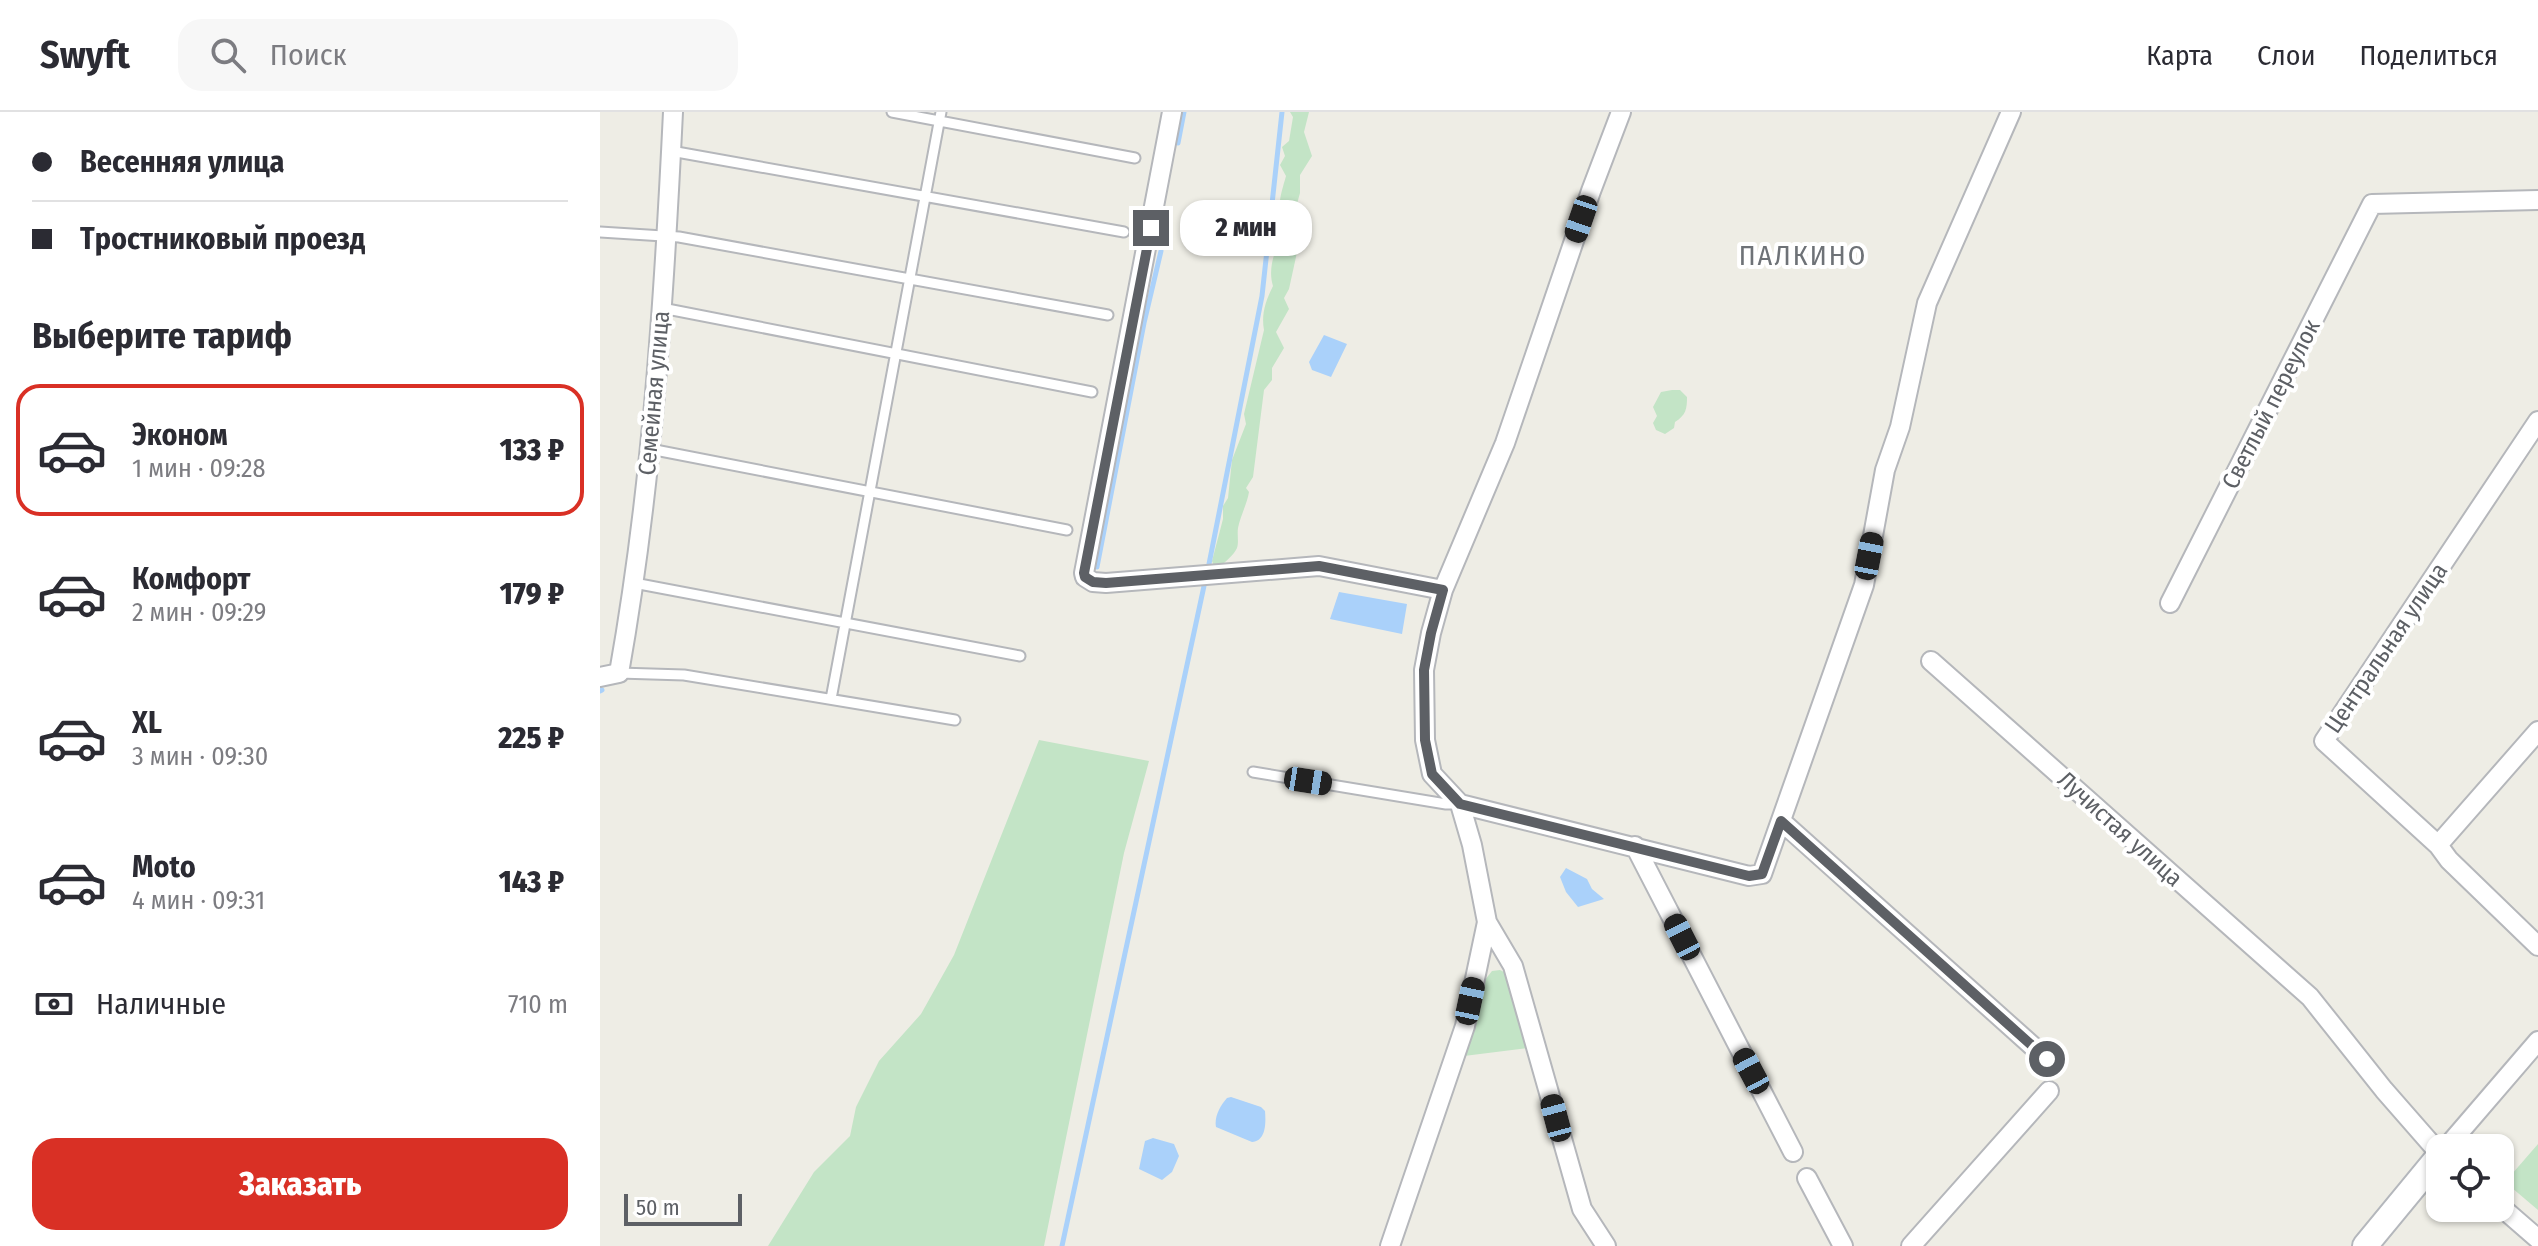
<!DOCTYPE html>
<html lang="ru">
<meta charset="utf-8">
<style>
:root{--surface:#fff;--page:#f7f7f7;--text:#2b2b33;--muted:#7c7c81;--line:#e1e1e2;--accent:#d93025}
body{margin:0;font-family:"Fira Sans Condensed",sans-serif;background:var(--page);color:var(--text);height:100vh;display:flex;flex-direction:column;font-size:30px;white-space:nowrap}
*{box-sizing:border-box;margin:0}
p{font-size:26px;color:var(--muted)}
.icon{flex:none;width:44px;height:44px;fill:none;stroke:currentColor;stroke-width:2;stroke-linecap:round;stroke-linejoin:round}
.map{position:relative;flex:1;overflow:hidden}
.sheet{display:flex;flex-direction:column;background:var(--surface);width:600px}
.sheet>*{flex:none}
.hud{display:grid;align-content:center;height:176px;padding:0 32px;background:var(--surface)}
.tools{position:absolute;left:1826px;top:1022px;display:grid;gap:16px}
.tools a{display:grid;place-items:center;width:88px;height:88px;border-radius:16px;background:var(--surface);box-shadow:0 2px 6px #0004;font-size:40px}
.scale{position:absolute;left:24px;bottom:20px;width:118px;box-sizing:border-box;padding-left:8px;border:4px solid #5d6065;border-top:0;font-size:22px;line-height:28px;white-space:nowrap;color:#5d6065;-webkit-text-stroke:6px #fff;paint-order:stroke}
.end{position:absolute;width:36px;height:36px;margin:-18px;border:10px solid #5d6065;background:#fff;box-shadow:0 0 0 4px #fff}
.from{border-radius:50%}
.bubble{position:absolute;height:56px;border-radius:24px;background:var(--surface);box-shadow:0 2px 6px #0004;font-size:26px;font-weight:800;line-height:56px;text-align:center}
.car{position:absolute;width:24px;height:48px;margin:-24px -12px;border-radius:10px;box-shadow:0 0 6px 2px #0007;background:linear-gradient(#222 24%,#8ab4d8 0 40%,#222 0 76%,#8ab4d8 0 86%,#222 0)}
.hud b{display:flex;align-items:center;gap:28px;height:76px;font-size:30px}
.hud b+b{border-top:2px solid var(--line)}
.hud i{width:20px;height:20px;background:var(--text)}
ul{padding:0;list-style:none}
li{display:flex;align-items:center;gap:24px;height:132px;margin:0 16px 12px;padding:0 16px;border:4px solid transparent;border-radius:24px}
li div{flex:1}
li b{display:block;font-size:30px}
li em{font-style:normal;font-weight:800}
li.selected{border-color:var(--accent)}
li>.icon{width:72px;height:72px;stroke-width:1.5}
h2{padding:0 32px;font-size:36px;line-height:96px}
.pay{display:flex;align-items:center;gap:20px;height:88px;padding:0 32px;font-size:30px}
.pay p{margin-inline-start:auto}
.cta{display:flex;gap:16px;margin-top:auto;padding:16px 32px}
.cta a{flex:1;height:92px;border-radius:24px;background:var(--accent);color:#fff;font-size:32px;font-weight:800;line-height:92px;text-align:center}
header{display:flex;align-items:center;gap:48px;box-sizing:border-box;height:112px;padding:0 40px;background:var(--surface);border-bottom:2px solid var(--line)}
header strong{font-size:38px}
nav{display:flex;gap:44px;margin-inline-start:auto;font-size:28px}
.search{width:560px;height:72px;background:var(--page);display:flex;align-items:center;gap:20px;box-sizing:border-box;padding:0 28px;border-radius:24px;color:var(--muted);font-size:30px}
main{display:flex;flex:1;min-height:0}
.map>svg:first-child{display:block}
</style>
<header>
<strong>Swyft</strong>
<div class="search"><svg class="icon" aria-label="search" viewBox="0 0 24 24"><circle cx="10" cy="10" r="6"/><path d="M15 15l6 6"/></svg>Поиск</div>
<nav><a>Карта</a><a>Слои</a><a>Поделиться</a></nav>
</header>
<main>
<section class="sheet">
<div class="hud">
<b><i class="from"></i>Весенняя улица</b>
<b><i></i>Тростниковый проезд</b>
</div>
<h2>Выберите тариф</h2>
<ul>
<li class="selected"><svg class="icon" aria-label="car" viewBox="0 0 24 24"><path d="M5 17H2v-5l4-1 3-4h7l3 4 3 1v5h-3M9 17h6M6 11h13"/><circle cx="7" cy="17" r="2"/><circle cx="17" cy="17" r="2"/></svg><div><b>Эконом</b><p>1 мин · 09:28</p></div><em>133 ₽</em></li>
<li><svg class="icon" aria-label="car" viewBox="0 0 24 24"><path d="M5 17H2v-5l4-1 3-4h7l3 4 3 1v5h-3M9 17h6M6 11h13"/><circle cx="7" cy="17" r="2"/><circle cx="17" cy="17" r="2"/></svg><div><b>Комфорт</b><p>2 мин · 09:29</p></div><em>179 ₽</em></li>
<li><svg class="icon" aria-label="car" viewBox="0 0 24 24"><path d="M5 17H2v-5l4-1 3-4h7l3 4 3 1v5h-3M9 17h6M6 11h13"/><circle cx="7" cy="17" r="2"/><circle cx="17" cy="17" r="2"/></svg><div><b>XL</b><p>3 мин · 09:30</p></div><em>225 ₽</em></li>
<li><svg class="icon" aria-label="car" viewBox="0 0 24 24"><path d="M5 17H2v-5l4-1 3-4h7l3 4 3 1v5h-3M9 17h6M6 11h13"/><circle cx="7" cy="17" r="2"/><circle cx="17" cy="17" r="2"/></svg><div><b>Moto</b><p>4 мин · 09:31</p></div><em>143 ₽</em></li>
</ul>
<div class="pay"><svg class="icon" aria-label="cash" viewBox="0 0 24 24"><path d="M3 7h18v10H3z"/><circle cx="12" cy="12" r="2"/></svg>Наличные<p>710 m</p></div>
<div class="cta"><a>Заказать</a></div>
</section>
<div class="map">
<svg width="1938" height="1134" viewBox="0 0 1938 1134">
<rect width="100%" height="100%" fill="#eeede5"/>
<path fill="#c3e4c6" d="M690 0H709L704 20 712 44 700 63V81L695 99 701 122 689 177 684 186 689 197 676 220 684 236 672 256V268L664 278 653 365 646 376 649 380C647 392 640 405 638 416 637 423 639 430 637 436 634 443 625 450 619 455L614 454 612 449 623 407V394L628 386 632 348 646 312 644 302 664 218C661 202 666 188 673 174 666 151 680 132 684 111 675 96 682 79 686 64L680 53 685 44 682 35 689 29 693 5Z
M1072 278H1080L1087 285C1087 297 1086 303 1075 310L1074 316 1065 322 1056 318 1053 311 1057 304 1053 295 1061 280Z
M439 628 549 649 524 741 444 1134H168L214 1060 250 1024 256 995 279 949 321 902 354 843Z
M900 858 908 862 930 928 927 936 864 944 875 912 877 878 892 859Z
M1938 1032V1098L1905 1070Z"/>
<path fill="#aad1fa" d="M724 223 747 232 731 265 712 258 709 250Z
M739 480 807 492 802 522 730 507Z
M966 756 987 767 992 777 1004 787 978 795 966 780 960 765Z
M631 985 661 995 665 999C666 1011 666 1029 652 1030L616 1015C614 1005 620 994 627 986Z
M553 1026 574 1032 579 1044 572 1060 562 1068 539 1057 545 1029Z"/>
<g fill="none" stroke-linecap="round" stroke-linejoin="round">
<path stroke="#aad1fa" stroke-width="5" d="M578 31 584 0
M609 452 662 184 682 0
M497 455 544 211 561 139
M0 579 2 578
M462 1134 604 474"/>
<g stroke="#b5b7bb" stroke-width="13">
<path id="lane" d="M292 0 535 46
M71 39 524 120
M0 120 79 125 508 203
M62 196 492 280
M50 337 467 418
M34 471 420 544
M19 561 84 563 355 608
M231 587 341 0
M653 660 846 692H858"/>
</g>
<g stroke="#b5b7bb" stroke-width="22">
<path id="street" d="M572 0 484 461 485 465 493 470 506 471 719 454 843 478
M1938 309 1724 629 1838 733 1938 619
M1570 491 1772 92 1938 88
M1331 549 1710 885 1784 978 1840 1042
M0 565 19 561C52 376 64 188 73 0
M860 692 1149 764 1162 762 1264 473 1285 358 1300 315 1327 191 1411 0
M1181 709 1447 947
M1838 733 1849 748 1938 834
M1035 734 1193 1040
M1846 1036 1938 929
M1207 1066 1243 1134
M1900 1094 1938 1127
M790 1134 865 914 887 810
M1006 1134 982 1097 913 854 887 810 872 733 860 692 832 662 825 628 824 558 831 521 843 478 905 331 991 79 1021 0
M1311 1134 1449 979"/>
</g>
<g stroke="#b4b7bc" stroke-width="28">
<path id="secondary" d="M1765 1134 1840 1043"/>
</g>
<use href="#lane" stroke="#fff" stroke-width="9"/>
<use href="#street" stroke="#fff" stroke-width="18"/>
<use href="#secondary" stroke="#fff" stroke-width="24"/>
</g>
<g fill="none" stroke-linecap="round" stroke-linejoin="round">
<path stroke="#5d6065" stroke-width="10" d="M551 116 484 461 485 465 493 470 506 471 719 454 843 478 831 521 824 558 825 628 832 662 860 692 1149 764 1162 762 1181 709 1447 947"/>
</g>
<g text-anchor="middle" dominant-baseline="central" stroke-width="8" stroke-linejoin="round" paint-order="stroke">
<g font-size="24" fill="#5d6065" stroke="#fff">
<text transform="translate(54 281) rotate(-85)">Семейная улица</text>
<text transform="translate(1671 292) rotate(-63)">Светлый переулок</text>
<text transform="translate(1786 536) rotate(-56)">Центральная улица</text>
<text transform="translate(1520 717) rotate(42)">Лучистая улица</text>
</g>
<g font-size="28" letter-spacing="2" fill="#6e7277" stroke="#fff">
<text x="1203" y="143">ПАЛКИНО</text>
</g>
</g>
</svg>
<div class="tools">
<a><svg class="icon" aria-label="locate" viewBox="0 0 24 24"><circle cx="12" cy="12" r="6"/><path d="M12 2v4M12 18v4M2 12h4M18 12h4"/></svg></a>
</div>
<div class="scale">50 m</div>
<i class="end from" style="left:1447px;top:947px"></i>
<i class="end" style="left:551px;top:116px"></i>
<div class="bubble" style="left:580px;top:88px;width:132px">2 мин</div>
<i class="car" style="left:981px;top:107px;rotate:199deg"></i>
<i class="car" style="left:1269px;top:444px;rotate:11deg"></i>
<i class="car" style="left:708px;top:669px;rotate:99deg"></i>
<i class="car" style="left:1082px;top:825px;rotate:333deg"></i>
<i class="car" style="left:870px;top:889px;rotate:12deg"></i>
<i class="car" style="left:1151px;top:959px;rotate:332deg"></i>
<i class="car" style="left:956px;top:1006px;rotate:345deg"></i>
</div>
</main>
